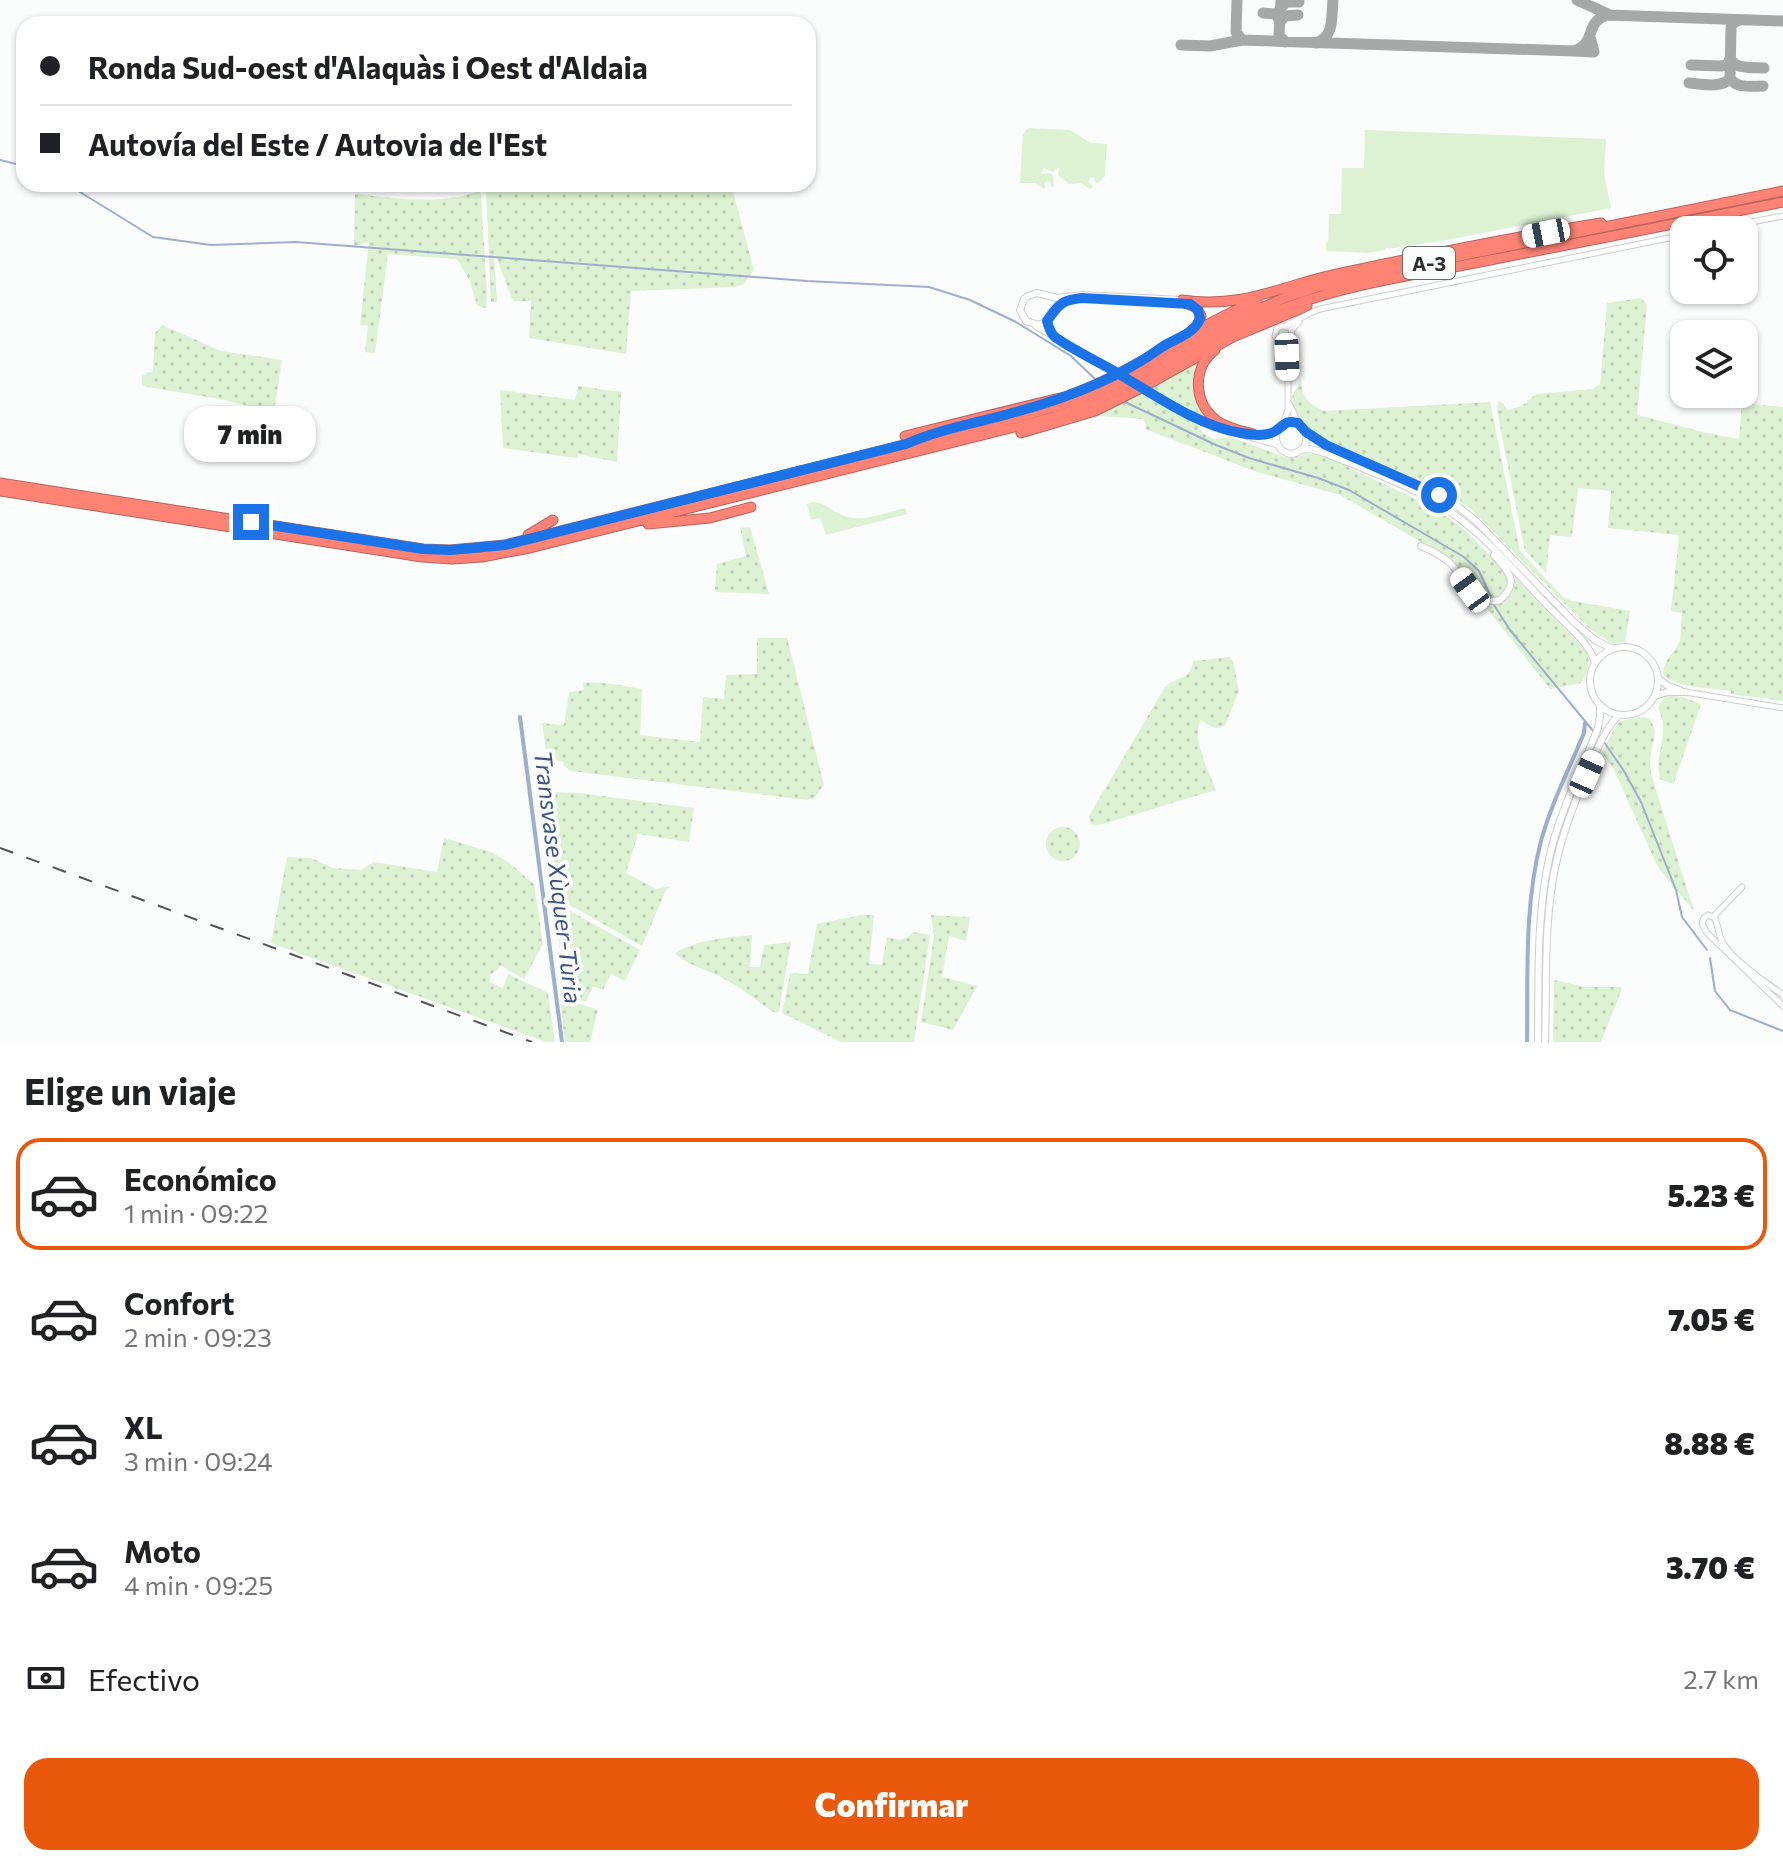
<!DOCTYPE html>
<html lang="es">
<meta charset="utf-8">
<style>
:root{--surface:#fff;--page:#f6f6f6;--text:#202124;--muted:#757577;--line:#e0e0e0;--accent:#ea580c}
body{margin:0;font-family:Commissioner,sans-serif;background:var(--page);color:var(--text);height:100vh;display:flex;flex-direction:column;font-size:30px;white-space:nowrap}
*{box-sizing:border-box;margin:0}
p{font-size:26px;color:var(--muted)}
.icon{flex:none;width:44px;height:44px;fill:none;stroke:currentColor;stroke-width:2;stroke-linecap:round;stroke-linejoin:round}
.map{position:relative;height:1042px;overflow:hidden}
.panel{display:flex;flex-direction:column;background:var(--surface);flex:1}
.panel>*{flex:none}
.guide{position:absolute;left:16px;top:16px;width:800px;height:176px;border-radius:24px;box-shadow:0 2px 6px #0004;display:grid;align-content:center;height:176px;padding:0 24px;background:var(--surface)}
.buttons{position:absolute;left:1670px;top:216px;display:grid;gap:16px}
.buttons a{display:grid;place-items:center;width:88px;height:88px;border-radius:16px;background:var(--surface);box-shadow:0 2px 6px #0004;font-size:40px}
.end{position:absolute;width:36px;height:36px;margin:-18px;border:10px solid #1a73e8;background:#fff;box-shadow:0 0 0 4px #fff}
.from{border-radius:50%}
.bubble{position:absolute;height:56px;border-radius:24px;background:var(--surface);box-shadow:0 2px 6px #0004;font-size:26px;font-weight:800;line-height:56px;text-align:center}
.car{position:absolute;width:24px;height:48px;margin:-24px -12px;border-radius:10px;box-shadow:0 0 6px 2px #0007;background:linear-gradient(#fff 24%,#345 0 40%,#fff 0 76%,#345 0 86%,#fff 0)}
.guide b{display:flex;align-items:center;gap:28px;height:76px;font-size:30px}
.guide b+b{border-top:2px solid var(--line)}
.guide i{width:20px;height:20px;background:var(--text)}
ul{padding:0;list-style:none}
li{display:flex;align-items:center;gap:24px;height:112px;margin:0 16px 12px;padding:0 8px;border:4px solid transparent;border-radius:24px}
li div{flex:1}
li b{display:block;font-size:30px}
li em{font-style:normal;font-weight:800}
li.on{border-color:var(--accent)}
li>.icon{width:72px;height:72px;stroke-width:1.5}
h2{padding:0 24px;font-size:36px;line-height:96px}
.pay{display:flex;align-items:center;gap:20px;height:88px;padding:0 24px;font-size:30px}
.pay p{margin-inline-start:auto}
.cta{display:flex;gap:16px;margin-top:auto;padding:16px 24px}
.cta a{flex:1;height:92px;border-radius:24px;background:var(--accent);color:#fff;font-size:32px;font-weight:800;line-height:92px;text-align:center}
.map>svg:first-child{display:block}
</style>
<div class="map">
<svg width="1783" height="1042" viewBox="0 0 1783 1042">
<defs>
<pattern id="grass-dots" width="8" height="8" patternUnits="userSpaceOnUse" patternTransform="scale(2)"><rect width="8" height="8" fill="#ddf2d2"/><path d="M2 2h.1M6 6h.1" fill="none" stroke="#bed0b5" stroke-width="1.8" stroke-linecap="round"/></pattern>
</defs>
<rect width="100%" height="100%" fill="#fbfcfc"/>
<path fill="url(#grass-dots)" d="M491 184H731L754 270 744 284 736 287 631 291 626 354 529 338 531 301H513L495 254 494 255 497 302H491L486 191Z
M478 191 481 193 487 297 486 308 477 306 470 281 457 259 388 254 375 353 365 352 368 325H360L369 242 354 246 355 194C396 198 439 206 478 191Z
M1641 298 1647 305 1637 415 1707 433 1739 439 1742 403 1783 407V701L1731 694V691C1712 688 1675 688 1663 674 1663 659 1676 653 1680 640L1682 613 1671 611 1679 535 1608 528 1611 491 1578 488 1572 537 1550 535 1546 573 1527 553 1524 547 1497 411 1498 401 1503 403 1507 410 1522 406 1536 394 1594 389 1596 386 1600 385 1607 303Z
M162 325 221 351 282 360 274 412 219 399 142 386V376L153 371 155 333Z
M1204 356 1197 372 1211 420 1150 388Z
M1301 379C1302 397 1308 404 1324 411L1490 402 1520 551 1563 597 1572 601 1630 611 1625 642 1612 643 1590 629 1470 508 1435 487 1316 435 1299 418 1293 407 1292 397Z
M578 386 621 392 617 462 578 454 577 458 503 448 500 390 575 400Z
M1141 393 1198 425 1203 433 1214 439 1231 437 1285 457 1292 458 1307 454H1320L1437 509 1466 531 1506 572 1509 583 1503 595 1497 599 1489 600 1475 592 1447 557 1340 495 1257 472 1145 429 1146 425 1143 419 1099 416 1097 413Z
M750 527 769 594 716 592 715 590 717 564 746 556 740 528Z
M1515 577 1587 652C1591 662 1587 675 1581 683L1550 689 1485 606C1504 607 1514 596 1515 577Z
M757 638H787L824 785 813 799 806 800 571 771 563 765 564 762 551 760 547 757 542 723 564 725 569 692 584 690 583 683C603 681 622 686 642 689L640 735 700 742 703 697 724 699 726 675 757 674Z
M1230 657 1233 661 1239 692 1225 725C1216 732 1209 725 1201 720 1191 737 1209 772 1216 790L1103 824 1094 825 1090 823 1089 816 1165 687C1176 676 1190 682 1193 661Z
M1668 695 1683 697 1701 704 1674 783 1672 784 1660 779C1655 758 1664 745 1663 726 1663 719 1660 713 1658 707L1664 698Z
M1637 717 1648 718C1661 731 1651 744 1650 760 1650 763 1651 771 1651 774L1694 911C1682 895 1667 882 1657 865L1614 770 1602 752 1617 724 1621 721Z
M552 792 579 793 694 808 689 842 638 834 626 873 656 889 671 886 666 890 642 946 554 896 542 807 543 799Z
M1046 844a17 17 0 1 1 34 0a17 17 0 1 1-34 0Z
M444 838 491 852 508 862 534 884 543 944 524 979 501 966 491 975 489 982 503 988 508 974 548 993 555 1042H546L271 943 287 857 311 858 333 868 361 870 374 862 437 872Z
M558 904 640 950 625 981 611 974 603 990 593 986 586 1002 565 994 555 907Z
M861 915H874L869 964 882 965 887 937C899 940 904 942 913 932L930 935 914 1042H841L782 1013 790 973 808 974 817 924Z
M931 915 970 917 966 941 949 936 942 977 977 986 953 1030 921 1022 934 936Z
M752 935 750 967H760L764 945 791 942 779 1011 777 1013 773 1012C755 999 738 986 719 976 706 969 684 964 675 953 696 940 728 937 752 935Z
M1554 980 1586 987H1620L1622 989 1601 1042H1553Z
M560 997 598 1010 590 1042H565Z"/>
<path fill="#ddf2d2" d="M1030 128 1070 130 1091 143 1107 144 1105 176 1098 183 1095 182 1094 177 1090 178 1088 182 1093 186 1090 189 1081 183 1069 184 1058 175 1059 167 1053 172 1043 168 1042 174 1050 173 1053 175 1054 187H1052L1049 181 1044 183 1046 188 1044 189 1035 183H1020L1023 135 1027 129Z
M1365 130 1606 139 1604 174 1611 208 1452 239 1396 248H1386L1385 250 1369 253 1326 251V243L1328 242 1329 214H1341L1342 168H1364Z
M813 502C826 503 831 511 842 515 861 524 886 512 905 508L907 514 826 535 820 518 811 520 807 504Z"/>
<g fill="none" stroke-linecap="round" stroke-linejoin="round">
<path stroke="#9eaecd" stroke-width="2" d="M0 160 24 166
M67 184 153 237 211 245 296 242 807 281 929 287 970 300 1016 322 1071 356 1095 379
M1125 402 1216 445 1249 458 1318 478 1349 490 1464 557 1479 571 1492 599
M1494 605 1510 630 1594 732
M1604 742 1624 771 1641 802 1676 890 1682 917 1707 950
M1710 958 1715 991 1730 1010 1783 1031"/>
<path stroke="#9eaecd" stroke-width="4" d="M520 717 562 1042
M1527 1042C1528 976 1524 906 1541 841 1551 804 1569 769 1584 733L1585 723"/>
<path stroke="#a7a8a8" stroke-width="11" d="M1237 0 1236 32 1242 40
M1281 0 1279 35 1285 42
M1577 0 1608 14
M1280 9 1286 2H1299
M1263 13 1276 14 1280 22 1285 16 1298 15
M1316 43C1335 36 1331 18 1333 0
M1181 45 1210 46 1242 40 1573 51C1598 44 1583 23 1607 15L1783 21
M1574 51 1594 52 1590 37
M1691 65 1722 66 1728 64 1730 58C1735 70 1753 67 1764 68
M1730 78C1736 89 1752 86 1763 86
M1689 83C1702 84 1722 89 1730 78L1731 27 1733 23 1739 20"/>
<g stroke="#cdcece" stroke-width="7">
<path id="tertiary" d="M1710 230 1783 216
M1286 326 1310 313 1320 309 1684 235
M1288 327 1283 326 1277 328 1275 336 1280 343 1289 342
M1290 405 1298 423
M1283 423 1288 410V346L1292 337 1291 331 1299 322
M1685 692 1783 708
M1713 917 1742 887
M1783 995C1764 981 1736 963 1723 943 1719 936 1718 926 1715 918L1708 915 1704 918 1702 924 1707 933 1783 1006"/>
</g>
<g stroke="#cdcece" stroke-width="8">
<path id="secondary" d="M1180 303 1082 298C1071 299 1059 301 1052 311 1047 319 1048 321 1039 325L1026 321 1020 310 1024 299 1028 296 1037 293 1057 298 1083 295 1182 300
M1036 326 1113 370
M1146 390 1181 410 1221 428
M1306 432C1307 439 1307 445 1301 450 1277 468 1260 415 1298 423L1306 432 1326 445 1421 486 1456 505 1476 521 1575 623 1595 640 1613 649
M1251 434 1264 435 1277 430
M1247 436 1276 444
M1301 450 1310 449 1325 453C1365 470 1417 487 1452 513 1489 539 1518 575 1549 607 1564 623 1589 641 1595 663
M1421 546C1431 550 1442 556 1450 563 1467 580 1471 607 1500 600 1520 582 1509 572 1494 555
M1590 681a34 34 0 1 1 68 0a34 34 0 1 1-68 0Z
M1659 679 1668 686 1680 690
M1655 696 1667 692H1685
M1538 1042C1539 981 1536 919 1549 859 1559 813 1581 771 1598 728L1600 717V705
M1545 1042C1547 982 1543 918 1557 859 1564 829 1575 801 1587 773 1596 753 1603 731 1619 715"/>
</g>
<g stroke="#b6665d" stroke-width="11">
<path id="motorway" d="M1182 300C1242 309 1281 286 1337 274 1425 255 1513 237 1601 223
M1187 304 1196 307 1201 316 1197 326 1192 330
M1215 350C1192 368 1193 403 1217 421 1227 428 1241 431 1253 434
M1070 395C1136 371 1192 327 1257 301
M1021 433 1095 411 1147 385 1233 337 1307 306
M905 436 1064 397
M0 483 423 549 450 550 505 545 1052 408 1089 395 1142 370 1228 323 1284 298 1321 286 1390 270 1783 191
M0 491 422 557 452 559 482 557 530 548 1054 417C1137 390 1207 335 1290 306 1353 283 1420 274 1485 261 1584 242 1684 222 1783 202
M648 524 710 518 751 507
M528 535 553 520"/>
</g>
<use href="#tertiary" stroke="#fff" stroke-width="5"/>
<use href="#secondary" stroke="#fff" stroke-width="6"/>
<use href="#motorway" stroke="#fe8375" stroke-width="9"/>
<path stroke="#535353" stroke-width="2" stroke-dasharray="14 14" stroke-linecap="butt" d="M0 848 532 1042"/>
<g stroke="#cdcece" stroke-width="8" stroke-linecap="butt">
<path id="secondary-bridge" d="M1113 370 1146 390"/>
</g>
<use href="#secondary-bridge" stroke="#fff" stroke-width="6"/>
</g>
<g fill="none" stroke-linecap="round" stroke-linejoin="round">
<path stroke="#1a73e8" stroke-width="10" d="M251 522 423 549 450 550 505 545 906 444C940 429 977 423 1012 413 1065 399 1118 379 1162 347 1176 338 1194 334 1200 319L1198 310 1190 304 1082 298C1060 300 1058 306 1047 321 1049 327 1050 333 1055 337 1073 350 1095 360 1114 371 1152 393 1197 426 1241 433 1251 435 1267 437 1277 430 1286 424 1284 420 1298 423L1306 432 1326 445 1439 495"/>
</g>
<g text-anchor="middle" dominant-baseline="central" stroke-width="8" stroke-linejoin="round" paint-order="stroke">
<rect fill="#fbfcfc" stroke="#6d6d6d" stroke-width="2" x="1403" y="247" width="52" height="32" rx="6"/>
<g font-size="20" font-weight="bold" fill="#303030">
<text x="1429" y="263">A-3</text>
</g>
<g font-size="24" font-style="italic" fill="#3f5582" stroke="#fbfcfc">
<text transform="translate(559 877) rotate(83)">Transvase Xùquer-Tùria</text>
</g>
</g>
</svg>
<div class="buttons">
<a><svg class="icon" aria-label="locate" viewBox="0 0 24 24"><circle cx="12" cy="12" r="6"/><path d="M12 2v4M12 18v4M2 12h4M18 12h4"/></svg></a>
<a><svg class="icon" aria-label="layers" viewBox="0 0 24 24"><path d="M12 4l9 5-9 5-9-5zM3 14l9 5 9-5"/></svg></a>
</div>
<i class="end from" style="left:1439px;top:495px"></i>
<i class="end" style="left:251px;top:522px"></i>
<div class="bubble" style="left:184px;top:406px;width:132px">7 min</div>
<i class="car" style="left:1546px;top:233px;rotate:259deg"></i>
<i class="car" style="left:1287px;top:357px;rotate:178deg"></i>
<i class="car" style="left:1470px;top:590px;rotate:324deg"></i>
<i class="car" style="left:1587px;top:774px;rotate:24deg"></i>
<div class="guide">
<b><i class="from"></i>Ronda Sud-oest d'Alaquàs i Oest d'Aldaia</b>
<b><i></i>Autovía del Este / Autovia de l'Est</b>
</div>
</div>
<section class="panel">
<h2>Elige un viaje</h2>
<ul>
<li class="on"><svg class="icon" aria-label="car" viewBox="0 0 24 24"><path d="M5 17H2v-5l4-1 3-4h7l3 4 3 1v5h-3M9 17h6M6 11h13"/><circle cx="7" cy="17" r="2"/><circle cx="17" cy="17" r="2"/></svg><div><b>Económico</b><p>1 min · 09:22</p></div><em>5.23 €</em></li>
<li><svg class="icon" aria-label="car" viewBox="0 0 24 24"><path d="M5 17H2v-5l4-1 3-4h7l3 4 3 1v5h-3M9 17h6M6 11h13"/><circle cx="7" cy="17" r="2"/><circle cx="17" cy="17" r="2"/></svg><div><b>Confort</b><p>2 min · 09:23</p></div><em>7.05 €</em></li>
<li><svg class="icon" aria-label="car" viewBox="0 0 24 24"><path d="M5 17H2v-5l4-1 3-4h7l3 4 3 1v5h-3M9 17h6M6 11h13"/><circle cx="7" cy="17" r="2"/><circle cx="17" cy="17" r="2"/></svg><div><b>XL</b><p>3 min · 09:24</p></div><em>8.88 €</em></li>
<li><svg class="icon" aria-label="car" viewBox="0 0 24 24"><path d="M5 17H2v-5l4-1 3-4h7l3 4 3 1v5h-3M9 17h6M6 11h13"/><circle cx="7" cy="17" r="2"/><circle cx="17" cy="17" r="2"/></svg><div><b>Moto</b><p>4 min · 09:25</p></div><em>3.70 €</em></li>
</ul>
<div class="pay"><svg class="icon" aria-label="cash" viewBox="0 0 24 24"><path d="M3 7h18v10H3z"/><circle cx="12" cy="12" r="2"/></svg>Efectivo<p>2.7 km</p></div>
<div class="cta"><a>Confirmar</a></div>
</section>
